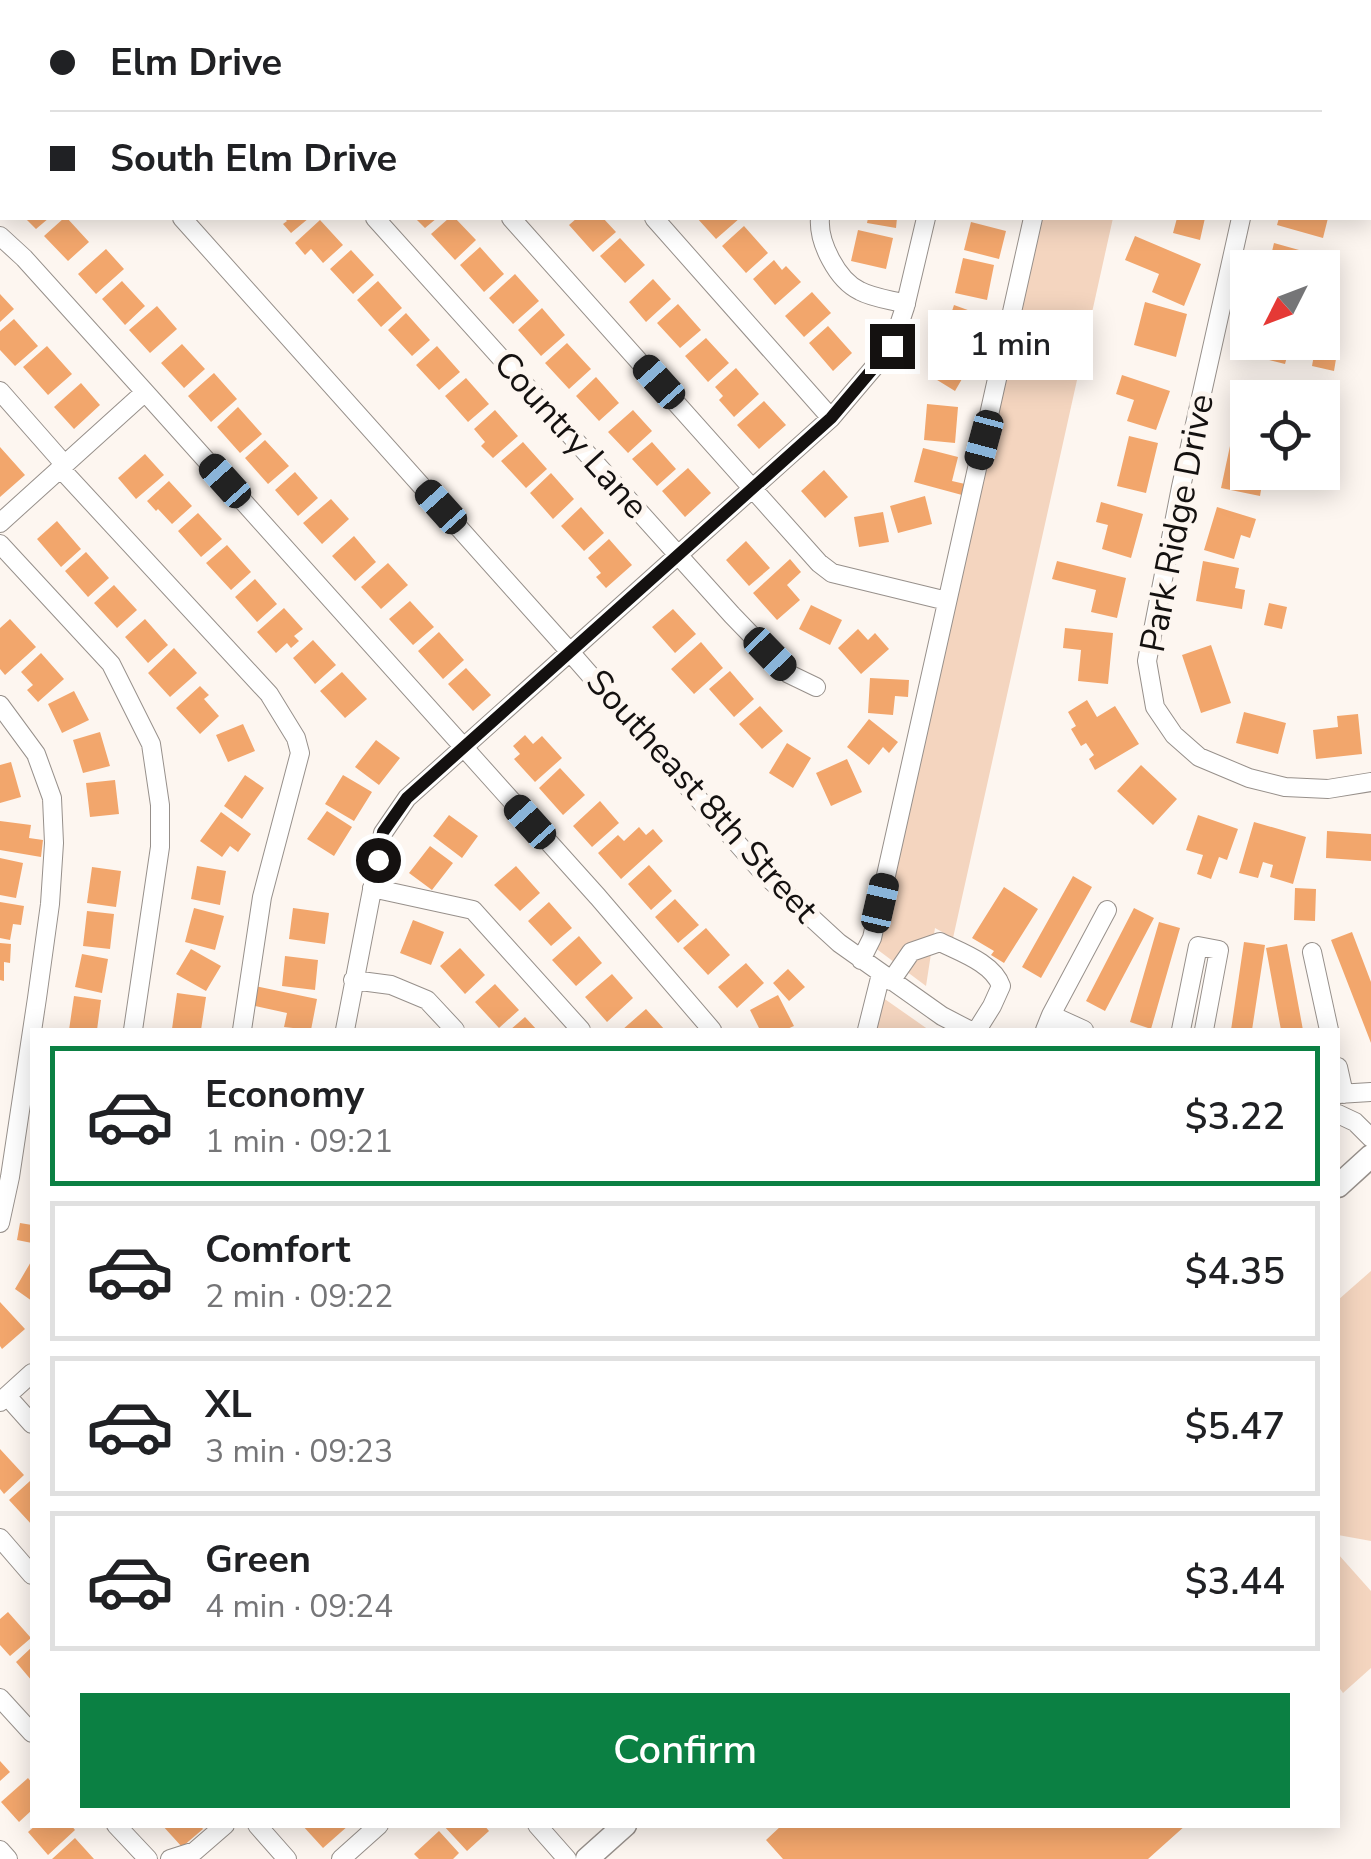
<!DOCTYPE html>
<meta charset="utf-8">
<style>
:root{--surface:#fff;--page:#f6f6f6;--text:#202124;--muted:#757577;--line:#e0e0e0;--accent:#0b8043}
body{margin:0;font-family:"Nunito Sans",sans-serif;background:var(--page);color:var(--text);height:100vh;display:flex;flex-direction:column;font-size:38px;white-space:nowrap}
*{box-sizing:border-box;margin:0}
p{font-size:32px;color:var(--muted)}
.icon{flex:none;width:55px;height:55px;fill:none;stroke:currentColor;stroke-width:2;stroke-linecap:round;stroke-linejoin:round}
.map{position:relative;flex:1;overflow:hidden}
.panel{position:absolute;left:30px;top:1028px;width:1310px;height:800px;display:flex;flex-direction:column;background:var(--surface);border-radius:0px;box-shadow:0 5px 25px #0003}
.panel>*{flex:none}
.guide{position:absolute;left:0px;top:0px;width:1372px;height:220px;box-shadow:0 5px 25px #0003;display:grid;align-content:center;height:220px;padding:0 50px;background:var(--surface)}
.needle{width:65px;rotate:228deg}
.fabs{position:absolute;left:1230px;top:250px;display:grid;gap:20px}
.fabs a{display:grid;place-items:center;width:110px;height:110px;border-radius:0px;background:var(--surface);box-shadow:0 5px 25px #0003;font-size:50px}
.end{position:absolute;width:45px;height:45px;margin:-22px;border:12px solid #141110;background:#fff;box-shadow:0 0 0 5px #fff}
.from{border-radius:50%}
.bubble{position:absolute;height:70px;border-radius:0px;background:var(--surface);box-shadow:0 5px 25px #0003;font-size:32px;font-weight:600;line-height:70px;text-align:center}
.car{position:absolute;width:30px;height:60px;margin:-30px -15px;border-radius:12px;box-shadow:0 0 8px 2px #0007;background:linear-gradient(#222 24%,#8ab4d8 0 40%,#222 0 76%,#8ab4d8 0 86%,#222 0)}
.guide b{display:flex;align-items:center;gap:35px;height:95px;font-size:38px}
.guide b+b{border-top:2px solid var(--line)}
.guide i{width:25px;height:25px;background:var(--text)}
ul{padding:18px 0 0;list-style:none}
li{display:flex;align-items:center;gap:30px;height:140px;margin:0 20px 15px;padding:0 30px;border:5px solid var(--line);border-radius:0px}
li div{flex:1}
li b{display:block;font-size:38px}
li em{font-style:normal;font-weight:600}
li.on{border-color:var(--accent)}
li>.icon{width:90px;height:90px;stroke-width:1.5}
.cta{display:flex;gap:20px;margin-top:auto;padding:20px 50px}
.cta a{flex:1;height:115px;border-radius:0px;background:var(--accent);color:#fff;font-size:40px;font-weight:600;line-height:115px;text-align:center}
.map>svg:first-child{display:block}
</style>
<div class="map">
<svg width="1371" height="1859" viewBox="0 0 1371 1859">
<rect width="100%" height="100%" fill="#fdf6f0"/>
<path fill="#f4d5bf" d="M1036 218H1113L953 938 935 928 926 986 870 944Z
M869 988 929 1030H860Z
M1371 1271V1541L1338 1535V1300Z
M1338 1554 1371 1591V1668L1343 1693 1338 1686Z"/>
<path fill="#f2a66c" d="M25 218H49L36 229Z
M64 218H67L89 242 68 261 44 236Z
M284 218H309L291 233 283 224 287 221Z
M415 218H437L425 228Z
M449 218H455L476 240 455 260 431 234Z
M577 218H603L616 232 593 252 569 225Z
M697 218H740L716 239Z
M868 218H897L896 228 867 223Z
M1177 218H1205L1200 240 1173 233Z
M1279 218H1328L1323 238 1277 225Z
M320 220 343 245 323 263 311 249 305 255 295 243Z
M971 222 1006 231 999 259 964 250Z
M744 226 768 253 746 273 722 246Z
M858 230 893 238 886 269 851 261Z
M1135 236 1201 264 1184 306 1152 292 1159 274 1125 260Z
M620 238 645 265 625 283 600 256Z
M1274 243 1317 255 1314 268H1268Z
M480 247 504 274 484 292 460 265Z
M106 249 124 269 96 294 78 274Z
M351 250 374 275 353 294 330 269Z
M963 258 994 265 987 300 955 293Z
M774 260 782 270 786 266 801 282 775 305 753 279Z
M515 274 539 301 513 324 489 298Z
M653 279 671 299 646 322 629 302Z
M122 281 145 306 125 325 102 299Z
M378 281 402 308 381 327 357 300Z
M812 292 831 313 804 337 785 316Z
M0 294 14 309 0 322Z
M1145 302 1187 314 1176 357 1134 345Z
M678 304 701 330 680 348 657 323Z
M954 305 987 317 977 346 944 335Z
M157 306 177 329 150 353 129 330Z
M542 308 565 335 541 356 518 330Z
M406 313 430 340 412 356 388 330Z
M14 319 38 346 15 366 0 350V331Z
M828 326 852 353 833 371 809 343Z
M706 338 729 363 708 382 685 356Z
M1253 342H1291L1285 364 1250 355Z
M567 343 591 369 569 389 545 363Z
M182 344 205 369 184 388 161 363Z
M947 345 973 360 955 391 929 375Z
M47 346 72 374 48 395 23 367Z
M437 346 460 372 439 390 416 365Z
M1315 349 1337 353 1334 371 1312 366Z
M736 368 759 394 734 417 719 400 723 396 715 387Z
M214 373 237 399 211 422 188 396Z
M1122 375 1170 391 1156 430 1127 421 1134 400 1116 394Z
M596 377 619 403 599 421 576 396Z
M466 378 489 404 468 422 445 396Z
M1243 381 1283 390 1281 398H1248V429L1232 425Z
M81 383 100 405 74 429 54 407Z
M764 401 786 425 759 449 737 425Z
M927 404 958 407 955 443 924 440Z
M238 407 262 434 240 453 217 427Z
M495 410 518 436 493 458 481 446 485 442 474 429Z
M633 410 652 431 628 453 608 432Z
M1129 436 1158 443 1146 493 1117 486Z
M265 440 289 466 268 484 245 458Z
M523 442 547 469 526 488 501 461Z
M652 442 676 469 657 486 632 459Z
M1230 446 1248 450V472H1264L1260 496 1221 488Z
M0 447 25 475 0 497Z
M923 448 958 457 952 481 965 484 962 495 914 482Z
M145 454 164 475 136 499 118 478Z
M688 468 711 493 685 517 662 491Z
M824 470 848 497 825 518 801 491Z
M295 472 318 498 298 516 275 490Z
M551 473 574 499 553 519 530 493Z
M169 481 192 506 172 524 158 509 156 511 147 501Z
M925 496 932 524 898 533 890 506Z
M331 499 349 519 322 544 303 523Z
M1101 502 1143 514 1131 558 1102 549 1108 525 1096 522Z
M581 507 604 533 584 551 561 526Z
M1217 507 1256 519 1250 538 1241 535 1234 559 1204 550Z
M883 512 889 542 859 547 854 517Z
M198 513 222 539 201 557 178 531Z
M57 521 81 549 61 567 37 539Z
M354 536 376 562 355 581 332 556Z
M609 539 632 565 606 588 596 577 601 573 588 558Z
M746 541 770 568 749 586 726 560Z
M227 545 251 572 231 590 206 563Z
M86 552 109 578 88 597 65 571Z
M790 559 801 572 787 585 800 600 777 620 753 593Z
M1057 561 1126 578 1117 618 1091 612 1096 590 1052 579Z
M1203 561 1239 568 1235 588 1245 590 1242 609 1196 601Z
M388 563 408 585 381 609 361 587Z
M255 579 277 604 257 622 235 597Z
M114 585 137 610 117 628 94 603Z
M410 601 434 627 413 645 389 619Z
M1269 603 1287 607 1282 629 1264 625Z
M811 605 842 620 830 645 799 629Z
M284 608 303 629 294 636 299 641 291 648 287 643 276 653 257 632Z
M673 609 696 634 675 653 652 627Z
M10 619 36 647 5 675 0 669V628Z
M145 619 168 645 148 663 125 637Z
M1065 628 1113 633 1108 684 1078 681 1081 650 1063 648Z
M858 629 868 640 875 633 889 649 861 674 838 648Z
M439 632 464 660 443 679 418 651Z
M313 640 336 665 315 684 293 658Z
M701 642 723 668 694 694 671 669Z
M1211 645 1231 703 1201 713 1182 655Z
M174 648 197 673 170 697 148 673Z
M41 653 64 679 38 702 27 690 33 685 21 672Z
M466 668 491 695 473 711 448 684Z
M730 671 754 699 734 717 709 689Z
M342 672 367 699 345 718 320 691Z
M870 678 909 680 908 697 895 696 893 715 868 713Z
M200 686 209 695 204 699 219 716 200 734 176 708Z
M74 691 89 720 62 733 48 704Z
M1087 700 1097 717 1115 706 1139 744 1095 770 1089 759 1094 755 1086 743 1081 746 1071 729 1076 726 1068 712Z
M760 706 783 731 762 749 739 724Z
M1244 712 1286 723 1278 754 1236 743Z
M1358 714 1362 754 1316 759 1313 730 1338 727 1337 716Z
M869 719 898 742 889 753 883 747 869 765 847 747Z
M243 724 255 751 228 762 216 735Z
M100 732 110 766 83 773 73 740Z
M525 735 533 744 542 736 562 758 535 782 514 759 520 754 513 746Z
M376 740 400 758 379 785 355 767Z
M787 743 811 758 793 788 769 773Z
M847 759 862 792 831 806 816 773Z
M11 762 21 797 0 803V765Z
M1141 765 1177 799 1153 825 1117 791Z
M560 768 585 795 563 815 539 788Z
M245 775 264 788 242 819 224 806Z
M343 775 372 792 354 821 325 804Z
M115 780 119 814 90 817 86 783Z
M600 801 619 823 592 847 573 826Z
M327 811 352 827 334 856 307 839Z
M221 812 251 834 238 852 230 846 222 857 200 841Z
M449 815 478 836 462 858 433 836Z
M1198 815 1238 829 1227 860 1219 857 1211 879 1197 874 1203 855 1186 850Z
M0 821 31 825 29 838 43 840 41 857 0 850Z
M1254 822 1306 837 1293 884 1270 877 1273 865 1263 862 1258 878 1239 873Z
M639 827 646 835 653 829 663 841 621 879 598 853 618 835 624 841Z
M1327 831 1371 834V861L1326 858Z
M430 846 453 863 432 890 409 873Z
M0 858 23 863 16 898 0 895Z
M649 865 672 891 651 910 628 884Z
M197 866 226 871 220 905 191 899Z
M516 866 540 893 520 911 494 885Z
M92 867 121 871 116 907 87 903Z
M1073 876 1092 887 1041 978 1022 967Z
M1004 887 1038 909 1004 963 991 955 994 951 972 938Z
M1295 888 1316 889 1315 921 1294 920Z
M675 899 699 925 678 943 655 917Z
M0 902 24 906 21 925 13 924 10 940 0 938Z
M549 902 572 928 551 946 528 921Z
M194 908 224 916 215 950 185 942Z
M293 908 329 913 325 944 289 939Z
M1134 908 1154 918 1105 1011 1086 1001Z
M87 911 114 914 110 949 83 946Z
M413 920 444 932 431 965 400 953Z
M1159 922 1180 928 1151 1029 1130 1022Z
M706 928 730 955 708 975 683 948Z
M1352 932 1371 982V1043L1331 940Z
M579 936 602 963 576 986 552 960Z
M1244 942 1265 945 1252 1030H1231Z
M0 943 11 944 10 963 4 962V981L0 980Z
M1287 944 1303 1030H1281L1266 948Z
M460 948 485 975 465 994 440 966Z
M191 949 221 966 206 991 176 974Z
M82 954 108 959 102 993 75 987Z
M285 956 318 960 315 990 282 986Z
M746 963 764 983 737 1008 718 987Z
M788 969 805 987 789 1001 773 983Z
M612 974 633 998 607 1022 585 997Z
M495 984 519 1010 499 1028 475 1002Z
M255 986 317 999 311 1030 284 1027 287 1013 251 1005Z
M177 993 206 997 201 1030 172 1029Z
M778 995 794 1026 785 1030H760L750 1010Z
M74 996 101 1000 97 1030H69Z
M646 1009 665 1030H622Z
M525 1017 537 1030H510Z
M20 1223 32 1225V1243L17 1240Z
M32 1260V1301L15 1289Z
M0 1302 25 1329 2 1349 0 1346Z
M0 1449 24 1475 4 1494 0 1489Z
M30 1481 32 1483V1525L9 1500Z
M8 1612 31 1638 10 1656 0 1645V1619Z
M32 1647V1681L16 1662Z
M0 1761 10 1772 0 1781Z
M28 1778 32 1783V1810L19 1822 1 1802Z
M36 1825H71L75 1830 48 1855 28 1832Z
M162 1825H200L203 1829 182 1847Z
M302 1825H349L323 1848Z
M443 1825H484L489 1831 467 1851Z
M782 1825H1186L1148 1859H783L766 1840Z
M439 1831 459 1853 453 1859H419L414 1854Z
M75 1838 94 1859H52Z"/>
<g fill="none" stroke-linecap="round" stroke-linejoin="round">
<g stroke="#97908b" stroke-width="20">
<path id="minor" d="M481 0 482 2
M40 2 41 0
M171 2 173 0
M298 2 300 0
M661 2 662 0
M765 2V0
M874 2 875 0
M966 2V0
M1080 2 1081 0
M1289 2 1290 0
M0 71 2 70
M182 218 570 652 764 874 839 943 942 1016 969 1030
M375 218 732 615 789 674 816 687
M511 218 819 563 832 573 947 601
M654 218 831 418
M820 218C818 242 837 280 860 291 873 298 892 300 906 304
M1241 218 1181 487 1147 661 1155 707 1174 735 1199 757 1249 778 1285 787 1328 789 1371 782
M0 236 24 258 145 392 598 897 712 1030
M0 391 65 465
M61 469 269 694 296 738 300 753 262 897 242 1030
M0 523 145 392
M0 544 111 664 151 744 160 805V847L133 1030
M0 705 36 754 52 798 54 843 50 904 37 998 10 1177 0 1223
M372 888 473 910 581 1030
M1312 952 1329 1030
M861 960 872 938 1033 218
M353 980 391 985 427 1000 455 1030
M891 981 911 952 940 942C960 952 993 963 1001 986L992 1006 977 1030
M1051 1015 1107 910
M345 1030 383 833 407 798 831 418 892 346 905 307 926 218
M867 1030 881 974
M1045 1030 1051 1015 1084 1030
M1181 1030 1198 946 1219 950 1204 1030
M1338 1067 1344 1094
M1338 1094 1371 1092
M1338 1114 1355 1122 1371 1138
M7 1396 32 1424
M0 1402 32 1373
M0 1538 32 1575
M0 1698 32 1733
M116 1825 148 1859
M257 1825 287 1859
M537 1825 567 1859
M0 1850 8 1859
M170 1859 195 1851 225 1825
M341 1859 379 1825"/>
</g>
<g stroke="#97908b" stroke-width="25">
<path id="major" d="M1338 1186 1371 1156
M587 1859 625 1825"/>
</g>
<use href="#minor" stroke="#fff" stroke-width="18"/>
<use href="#major" stroke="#fff" stroke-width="22"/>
</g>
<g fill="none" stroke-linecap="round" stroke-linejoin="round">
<path stroke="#141110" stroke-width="12" d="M378 860 383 832 407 798 831 418 892 346"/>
</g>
<g text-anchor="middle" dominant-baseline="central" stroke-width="10" stroke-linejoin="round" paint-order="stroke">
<g font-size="35" fill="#141110" stroke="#fdf6f0">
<text transform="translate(571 435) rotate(48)">Country Lane</text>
<text transform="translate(1177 523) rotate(-79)">Park Ridge Drive</text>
<text transform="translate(702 796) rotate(48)">Southeast 8th Street</text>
</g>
</g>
</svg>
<div class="fabs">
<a><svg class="needle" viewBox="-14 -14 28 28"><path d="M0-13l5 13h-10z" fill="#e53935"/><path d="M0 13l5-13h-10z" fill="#757577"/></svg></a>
<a><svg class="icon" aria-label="locate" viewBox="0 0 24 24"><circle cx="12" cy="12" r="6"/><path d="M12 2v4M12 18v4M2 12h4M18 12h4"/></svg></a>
</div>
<i class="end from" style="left:378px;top:860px"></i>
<i class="end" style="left:892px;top:346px"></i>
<div class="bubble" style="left:928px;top:310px;width:165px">1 min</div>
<i class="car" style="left:659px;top:382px;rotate:318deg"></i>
<i class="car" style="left:984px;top:440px;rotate:195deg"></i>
<i class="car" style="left:225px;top:481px;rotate:318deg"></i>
<i class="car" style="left:441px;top:507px;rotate:318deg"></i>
<i class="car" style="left:770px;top:654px;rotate:136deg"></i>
<i class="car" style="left:530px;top:822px;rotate:318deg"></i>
<i class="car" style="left:880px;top:903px;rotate:13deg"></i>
<div class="guide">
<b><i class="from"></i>Elm Drive</b>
<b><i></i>South Elm Drive</b>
</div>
<section class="panel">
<ul>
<li class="on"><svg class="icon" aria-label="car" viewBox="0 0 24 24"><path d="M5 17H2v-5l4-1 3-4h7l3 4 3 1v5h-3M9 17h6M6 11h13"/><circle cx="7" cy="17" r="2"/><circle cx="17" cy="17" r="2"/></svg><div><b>Economy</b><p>1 min · 09:21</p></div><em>$3.22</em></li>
<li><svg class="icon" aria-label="car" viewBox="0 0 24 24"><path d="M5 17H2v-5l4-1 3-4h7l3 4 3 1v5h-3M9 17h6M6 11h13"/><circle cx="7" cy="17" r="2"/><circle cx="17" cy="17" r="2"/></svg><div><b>Comfort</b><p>2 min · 09:22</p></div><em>$4.35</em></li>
<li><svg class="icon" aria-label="car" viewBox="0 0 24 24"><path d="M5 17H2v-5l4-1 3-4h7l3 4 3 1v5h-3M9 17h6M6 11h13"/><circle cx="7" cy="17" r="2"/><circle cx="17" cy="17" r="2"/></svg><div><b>XL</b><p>3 min · 09:23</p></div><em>$5.47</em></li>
<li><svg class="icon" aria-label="car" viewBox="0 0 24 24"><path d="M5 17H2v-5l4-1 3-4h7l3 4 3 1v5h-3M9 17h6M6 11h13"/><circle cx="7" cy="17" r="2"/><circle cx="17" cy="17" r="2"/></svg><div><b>Green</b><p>4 min · 09:24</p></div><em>$3.44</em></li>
</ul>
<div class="cta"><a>Confirm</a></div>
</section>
</div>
